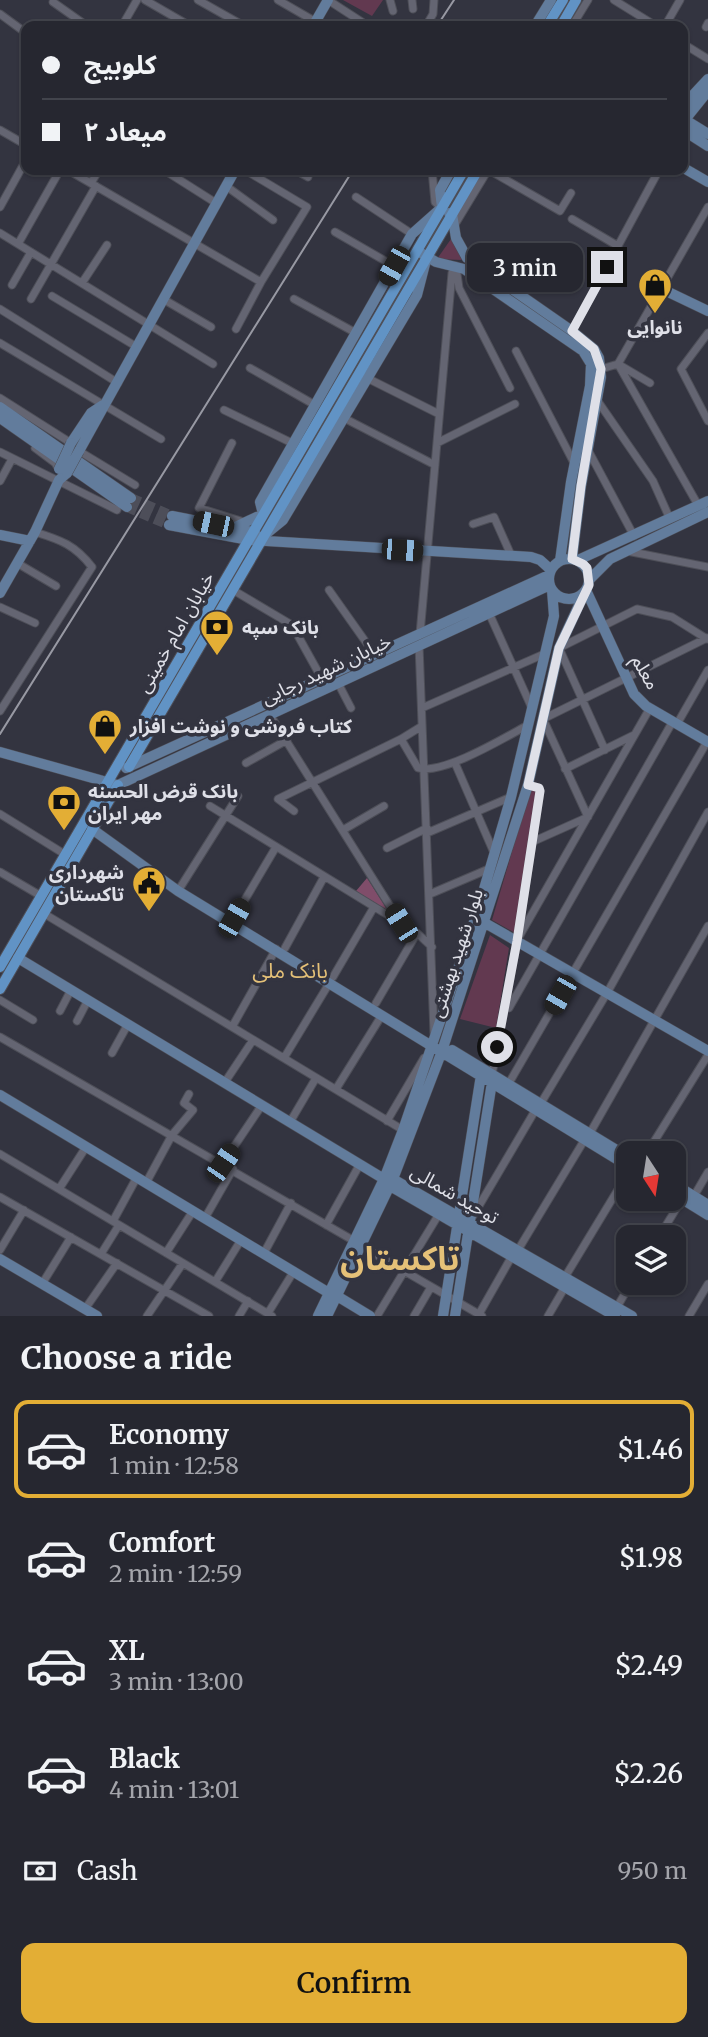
<!DOCTYPE html>
<meta charset="utf-8">
<style>
:root{--surface:#262730;--page:#32333c;--text:#f1f3f6;--muted:#a4a5ab;--line:#42444c;--accent:#e3ae35}
body{margin:0;font-family:Merriweather,"Noto Sans Arabic",serif;background:var(--page);color:var(--text);height:100vh;display:flex;flex-direction:column;font-size:26px;white-space:nowrap}
*{box-sizing:border-box;margin:0}
p{font-size:23px;color:var(--muted)}
.icon{flex:none;width:38px;height:38px;fill:none;stroke:currentColor;stroke-width:2;stroke-linecap:round;stroke-linejoin:round}
.map{position:relative;height:1316px;overflow:hidden}
.sheet{display:flex;flex-direction:column;background:var(--surface);flex:1}
.sheet>*{flex:none}
.hud{position:absolute;left:21px;top:21px;width:667px;height:154px;border-radius:14px;box-shadow:0 2px 5px #0004,0 0 0 2px var(--line);display:grid;align-content:center;height:154px;padding:0 21px;background:var(--surface)}
.needle{width:46px;rotate:168deg}
.fabs{position:absolute;left:616px;top:1141px;display:grid;gap:14px}
.fabs a{display:grid;place-items:center;width:70px;height:70px;border-radius:14px;background:var(--surface);box-shadow:0 2px 5px #0004,0 0 0 2px var(--line);font-size:35px}
.end{position:absolute;width:32px;height:32px;margin:-16px;border:9px solid #dfe0e8;background:#111;box-shadow:0 0 0 4px #111}
.from{border-radius:50%}
.bubble{position:absolute;height:49px;border-radius:14px;background:var(--surface);box-shadow:0 2px 5px #0004,0 0 0 2px var(--line);font-size:23px;font-weight:600;line-height:49px;text-align:center}
.car{position:absolute;width:21px;height:42px;margin:-21px -10px;border-radius:9px;box-shadow:0 0 5px 2px #0007;background:linear-gradient(#222 24%,#8ab4d8 0 40%,#222 0 76%,#8ab4d8 0 86%,#222 0)}
.hud b{display:flex;align-items:center;gap:24px;height:66px;font-size:26px}
.hud b+b{border-top:2px solid var(--line)}
.hud i{width:18px;height:18px;background:var(--text)}
ul{padding:0;list-style:none}
li{display:flex;align-items:center;gap:21px;height:98px;margin:0 14px 10px;padding:0 7px;border:4px solid transparent;border-radius:14px}
li div{flex:1}
li b{display:block;font-size:26px}
li em{font-style:normal;font-weight:600}
li.on{border-color:var(--accent)}
li>.icon{width:63px;height:63px;stroke-width:1.5}
h2{padding:0 21px;font-size:32px;line-height:84px}
.pay{display:flex;align-items:center;gap:18px;height:77px;padding:0 21px;font-size:26px}
.pay p{margin-inline-start:auto}
.action{display:flex;gap:14px;margin-top:auto;padding:14px 21px}
.action a{flex:1;height:80px;border-radius:14px;background:var(--accent);color:#111;font-size:28px;font-weight:600;line-height:80px;text-align:center}
.map>svg:first-child{display:block}
</style>
<div class="map">
<svg width="708" height="1316" viewBox="0 0 708 1316">
<rect width="100%" height="100%" fill="#333440"/>
<path fill="#623950" d="M343 0H383L372 16Z
M451 239 462 260 437 259Z
M530 790 537 792 515 933 492 920Z
M490 935 509 948 496 1028 460 1019Z"/>
<path fill="#804d6a" d="M367 878 390 914 356 891Z"/>
<g fill="none" stroke-linecap="round" stroke-linejoin="round">
<path stroke="#4d4e59" stroke-width="10" stroke-dasharray="10 5" stroke-linecap="butt" d="M131 498 172 516
M127 507 169 525"/>
<g stroke="#4e4f58" stroke-width="9">
<path id="street" d="M145 0 190 26
M198 0 244 26
M278 0 316 22
M328 0 368 26
M390 0 393 11
M412 0 413 9
M614 0 656 26
M53 2 87 26
M0 14 26 33
M122 26 137 0
M426 26 433 14 434 0
M572 26 588 0
M665 26 680 0
M706 27 708 23
M682 43 708 59
M0 130 26 145
M68 170 261 282
M164 170 216 203
M295 170 308 177
M432 170 435 202 442 208
M489 170 560 211 571 193
M91 183 99 170
M226 186 273 220
M356 197 412 234
M0 207 26 160
M572 219 618 246
M454 226 488 170
M335 232 394 266
M0 233 213 364
M18 244 60 170
M456 267 459 288 510 388
M82 283 107 245
M12 285 31 252
M52 296 137 347
M31 299 96 186
M163 299 211 327
M294 299 356 333
M0 309 118 383
M236 329 261 282 307 207 245 170
M572 331 659 170
M708 333 681 369 708 421
M0 343 161 439
M516 351 574 463
M250 368 315 405
M601 369 618 364 698 505
M365 377 439 414
M650 383 618 364 708 207
M0 398 71 443
M597 400 653 481 670 519
M224 410 292 443
M342 417 435 465
M232 443 199 508 244 522
M437 443 515 404
M35 448 55 463 59 469
M588 450 634 536
M79 451 135 485
M0 452 117 510
M0 481 12 459
M473 524 494 517 511 555
M627 551 708 567
M17 563 56 586
M233 590 292 625 322 679
M329 590 375 655
M0 607 35 623
M489 613 531 706
M420 634 452 273 456 266
M419 645 434 1033
M338 683 351 708
M422 708 544 654
M0 711 92 567C75 545 61 540 35 532
M270 715 400 922
M677 724 708 670
M401 739 418 768C443 775 504 738 528 725
M605 750 559 648 637 609 672 617 707 639
M246 763 287 740
M455 763 495 855
M565 769 634 735
M210 806 417 933 432 947
M294 811 278 799 401 739 422 726
M0 814 66 855
M343 830 384 806
M427 833 511 797
M532 842 588 817 543 719 707 638
M387 848 427 828
M0 872 41 896
M178 891 238 796
M430 894 491 868
M43 913 403 1130
M234 918 276 847
M520 935 650 708
M285 948 324 877
M333 977 374 907
M0 1000 33 1020
M376 1003 417 933
M509 1008 673 721
M60 1011 71 990
M77 1021 88 1000
M232 1027 276 949
M0 1037 356 1242
M112 1053 128 1024
M284 1058 330 982
M492 1074 517 941 540 791 539 788 528 785
M225 1082 253 1040
M509 1083 708 740
M336 1089 382 1015
M541 1103 607 993 708 812
M387 1121 424 1058
M290 1122 316 1078
M590 1133 708 926
M647 1153 708 1055
M0 1154 272 1316
M223 1163 262 1105
M146 1183 172 1135 193 1110 184 1103 189 1094
M59 1189 86 1147
M694 1196 708 1172
M0 1197 209 1316
M473 1216 536 1109
M205 1218 233 1169
M113 1221 137 1177
M326 1225 360 1164
M659 1237 682 1199
M361 1246 482 1316
M0 1250 24 1210
M518 1250 585 1139
M166 1253 193 1211
M264 1253 291 1203
M101 1254 119 1225
M565 1277 628 1173
M215 1282 241 1240
M42 1284 71 1237
M617 1307 631 1283
M85 1309 117 1263
M268 1313 294 1271
M479 1314 512 1256
M147 1316 183 1263
M239 1316 248 1301
M377 1316 439 1214
M414 1316 431 1287
M548 1316 565 1287
M689 1316 708 1284"/>
</g>
<g stroke="#4e4f58" stroke-width="11">
<path id="secondary" d="M313 26 328 0
M535 26 551 0
M682 107 708 79
M687 117 708 91
M687 121 708 134
M683 130 708 146
M682 167 708 182
M442 208 440 190 451 170
M449 213 452 214 456 238 467 258 572 331 594 349 599 358 601 377 581 486 572 559
M421 253 436 262 464 269 583 351 591 364 590 386 571 482 560 561
M662 289 708 311
M0 407 131 498
M0 418 127 507
M71 443 91 413 103 405
M79 451 235 170
M172 516 253 532 259 537
M169 525 249 540 531 557 540 560 551 570
M233 528 263 514 260 502 412 234 439 210
M267 533 283 520 417 295 425 264
M0 535 30 541
M549 579a20 20 0 1 1 40 0a20 20 0 1 1-40 0Z
M578 560 708 501
M590 579 610 559 708 512
M586 590 634 694 646 706 708 742
M0 593 35 532 59 480 67 473
M0 752 114 784
M126 768 549 575
M118 785 550 585
M92 829 178 891 628 1166
M485 923 708 1051
M18 958 384 1179 390 1186 615 1316
M452 1050 628 1157
M0 1095 329 1293
M388 1179H393L632 1316
M674 1184 708 1205
M674 1194 708 1215
M0 1259 97 1316
M337 1296 370 1316
M318 1316 384 1179 403 1130 477 913 511 797 554 616 552 590
M327 1316 393 1179 442 1051 528 785 559 648 586 590
M443 1316 481 1075
M455 1316 492 1082"/>
</g>
<g stroke="#4e4f58" stroke-width="12">
<path id="primary" d="M547 26 563 0
M561 26 576 0
M129 767 478 170
M0 967 464 170
M0 989 118 785"/>
</g>
<use href="#street" stroke="#646572" stroke-width="7"/>
<use href="#secondary" stroke="#627c9c" stroke-width="10"/>
<use href="#primary" stroke="#6193c5" stroke-width="10"/>
<path stroke="#9899a3" stroke-width="2" d="M437 26 454 0
M0 734 353 170"/>
<g stroke="#4e4f58" stroke-width="11" stroke-linecap="butt">
<path id="secondary-bridge" d="M59 469 71 443
M67 473 79 451"/>
</g>
<use href="#secondary-bridge" stroke="#627c9c" stroke-width="10"/>
</g>
<g fill="none" stroke-linecap="round" stroke-linejoin="round">
<path stroke="#dfe0e8" stroke-width="9" d="M497 1047 517 941 540 791 539 788 528 785 559 648 589 585 587 568 583 564 572 559 581 486 601 369 594 349 572 331 607 267"/>
</g>
<defs>
<g id="shop-pin" transform="scale(1.75)"><path d="M0 17L-7.5 6A9.5 9.5 0 1 1 7.5 6Z" fill="#e3ae35" stroke="#333440"/><path d="M-5-2.5h2.3a2.7 3.5 0 0 1 5.4 0H5L5.5 6h-11ZM-1.5-2.5h3a1.5 2.3 0 0 0-3 0Z" fill="#111"/></g>
<g id="bank-pin" transform="scale(1.75)"><path d="M0 17L-7.5 6A9.5 9.5 0 1 1 7.5 6Z" fill="#e3ae35" stroke="#333440"/><path d="M-6-4H6V4H-6ZM0-2.3a2.3 2.3 0 1 0 0 4.6a2.3 2.3 0 1 0 0-4.6Z" fill="#111"/></g>
<g id="civic-pin" transform="scale(1.75)"><path d="M0 17L-7.5 6A9.5 9.5 0 1 1 7.5 6Z" fill="#e3ae35" stroke="#333440"/><path d="M-.6-6.5H3V-4.5H.6V-3L4-1V1h2V6H-6V1h2V-1L-.6-3ZM-1.2 2.5V6h2.4V2.5Z" fill="#111"/></g>
</defs>
<g fill-rule="evenodd">
<use href="#shop-pin" x="655" y="285"/>
<use href="#bank-pin" x="217" y="627"/>
<use href="#shop-pin" x="105" y="726"/>
<use href="#bank-pin" x="64" y="802"/>
<use href="#civic-pin" x="149" y="883"/>
</g>
<g text-anchor="middle" dominant-baseline="central" stroke-width="7" stroke-linejoin="round" paint-order="stroke">
<g font-size="19" font-weight="bold" fill="#dfe0e8" stroke="#333440" text-anchor="start">
<text x="655" y="327" text-anchor="middle">نانوایی</text>
<text x="242" y="627">بانک سپه</text>
<text x="130" y="726">کتاب فروشی و نوشت افزار</text>
<text x="88" y="791">بانک قرض الحسنه<tspan x="88" dy="22">مهر ایران</tspan></text>
<text x="124" y="872" text-anchor="end">شهرداری<tspan x="124" dy="22">تاکستان</tspan></text>
</g>
<g font-size="19" fill="#dfe0e8" stroke="#333440">
<text transform="translate(175 632) rotate(-60)">خیابان امام خمینی</text>
<text transform="translate(326 669) rotate(-25)">خیابان شهید رجایی</text>
<text transform="translate(646 672) rotate(60)">معلم</text>
<text transform="translate(456 953) rotate(-72)">بلوار شهید بهشتی</text>
<text transform="translate(455 1194) rotate(30)">توحید شمالی</text>
</g>
<g font-size="21" fill="#e5c178" stroke="#333440">
<text x="290" y="970">بانک ملی</text>
</g>
<g font-size="33" font-weight="bold" fill="#e5c178" stroke="#333440">
<text x="400" y="1258">تاکستان</text>
</g>
</g>
</svg>
<div class="fabs">
<a><svg class="needle" viewBox="-14 -14 28 28"><path d="M0-13l5 13h-10z" fill="#e53935"/><path d="M0 13l5-13h-10z" fill="#a4a5ab"/></svg></a>
<a><svg class="icon" aria-label="layers" viewBox="0 0 24 24"><path d="M12 4l9 5-9 5-9-5zM3 14l9 5 9-5"/></svg></a>
</div>
<i class="end from" style="left:497px;top:1047px"></i>
<i class="end" style="left:607px;top:267px"></i>
<div class="bubble" style="left:467px;top:243px;width:116px">3 min</div>
<i class="car" style="left:394px;top:266px;rotate:209deg"></i>
<i class="car" style="left:213px;top:524px;rotate:282deg"></i>
<i class="car" style="left:402px;top:550px;rotate:94deg"></i>
<i class="car" style="left:234px;top:918px;rotate:30deg"></i>
<i class="car" style="left:401px;top:923px;rotate:328deg"></i>
<i class="car" style="left:560px;top:995px;rotate:210deg"></i>
<i class="car" style="left:223px;top:1163px;rotate:34deg"></i>
<div class="hud">
<b><i class="from"></i>کلوبیج</b>
<b><i></i>میعاد ۲</b>
</div>
</div>
<section class="sheet">
<h2>Choose a ride</h2>
<ul>
<li class="on"><svg class="icon" aria-label="car" viewBox="0 0 24 24"><path d="M5 17H2v-5l4-1 3-4h7l3 4 3 1v5h-3M9 17h6M6 11h13"/><circle cx="7" cy="17" r="2"/><circle cx="17" cy="17" r="2"/></svg><div><b>Economy</b><p>1 min · 12:58</p></div><em>$1.46</em></li>
<li><svg class="icon" aria-label="car" viewBox="0 0 24 24"><path d="M5 17H2v-5l4-1 3-4h7l3 4 3 1v5h-3M9 17h6M6 11h13"/><circle cx="7" cy="17" r="2"/><circle cx="17" cy="17" r="2"/></svg><div><b>Comfort</b><p>2 min · 12:59</p></div><em>$1.98</em></li>
<li><svg class="icon" aria-label="car" viewBox="0 0 24 24"><path d="M5 17H2v-5l4-1 3-4h7l3 4 3 1v5h-3M9 17h6M6 11h13"/><circle cx="7" cy="17" r="2"/><circle cx="17" cy="17" r="2"/></svg><div><b>XL</b><p>3 min · 13:00</p></div><em>$2.49</em></li>
<li><svg class="icon" aria-label="car" viewBox="0 0 24 24"><path d="M5 17H2v-5l4-1 3-4h7l3 4 3 1v5h-3M9 17h6M6 11h13"/><circle cx="7" cy="17" r="2"/><circle cx="17" cy="17" r="2"/></svg><div><b>Black</b><p>4 min · 13:01</p></div><em>$2.26</em></li>
</ul>
<div class="pay"><svg class="icon" aria-label="cash" viewBox="0 0 24 24"><path d="M3 7h18v10H3z"/><circle cx="12" cy="12" r="2"/></svg>Cash<p>950 m</p></div>
<div class="action"><a>Confirm</a></div>
</section>
